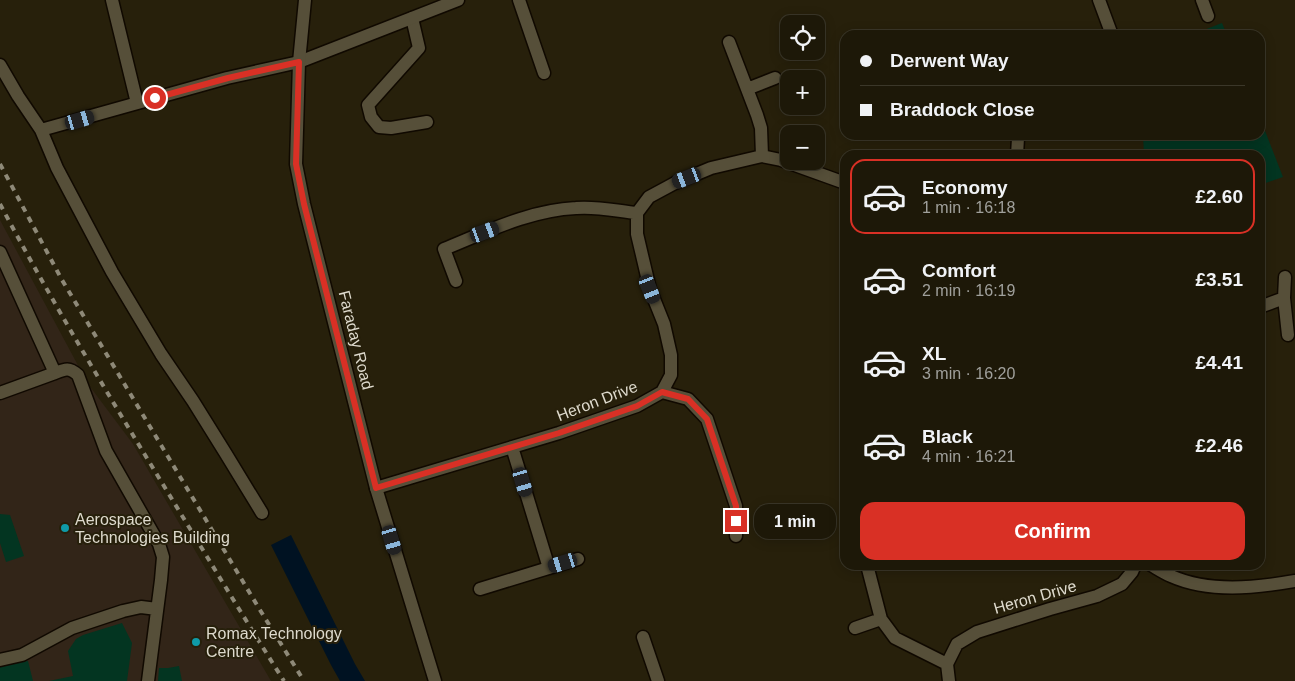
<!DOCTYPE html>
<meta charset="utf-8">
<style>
:root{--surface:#1d1808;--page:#2a2516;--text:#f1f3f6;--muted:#a0a09c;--line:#3b3729;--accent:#d93025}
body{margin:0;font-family:Arial,sans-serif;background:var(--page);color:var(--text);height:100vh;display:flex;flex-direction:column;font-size:19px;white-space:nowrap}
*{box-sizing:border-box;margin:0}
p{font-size:16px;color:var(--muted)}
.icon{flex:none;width:28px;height:28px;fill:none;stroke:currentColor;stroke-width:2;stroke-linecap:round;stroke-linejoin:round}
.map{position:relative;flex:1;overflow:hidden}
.sheet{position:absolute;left:840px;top:150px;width:425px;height:420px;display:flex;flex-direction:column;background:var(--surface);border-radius:15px;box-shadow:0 2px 12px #0003,0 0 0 1px var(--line)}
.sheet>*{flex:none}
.top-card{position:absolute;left:840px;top:30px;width:425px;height:110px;border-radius:15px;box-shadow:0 2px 12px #0003,0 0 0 1px var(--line);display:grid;align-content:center;height:110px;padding:0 20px;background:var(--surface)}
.controls{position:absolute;left:780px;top:15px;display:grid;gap:10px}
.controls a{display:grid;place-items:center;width:45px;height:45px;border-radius:10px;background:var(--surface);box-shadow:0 2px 12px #0003,0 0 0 1px var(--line);font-size:25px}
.end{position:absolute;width:22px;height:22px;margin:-11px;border:6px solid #d93025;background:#fff;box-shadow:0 0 0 2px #fff}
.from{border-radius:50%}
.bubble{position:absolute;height:35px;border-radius:15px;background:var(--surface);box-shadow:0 2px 12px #0003,0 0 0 1px var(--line);font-size:16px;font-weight:800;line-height:35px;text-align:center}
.car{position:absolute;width:15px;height:30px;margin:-15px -8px;border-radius:6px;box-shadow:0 0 4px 1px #0007;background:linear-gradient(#222 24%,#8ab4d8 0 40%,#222 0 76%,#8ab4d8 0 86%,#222 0)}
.top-card b{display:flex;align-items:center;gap:18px;height:48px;font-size:19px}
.top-card b+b{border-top:1px solid var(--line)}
.top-card i{width:12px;height:12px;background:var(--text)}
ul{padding:9px 0 0;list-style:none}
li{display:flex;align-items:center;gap:15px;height:75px;margin:0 10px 8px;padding:0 10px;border:2px solid transparent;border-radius:15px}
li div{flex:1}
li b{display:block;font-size:19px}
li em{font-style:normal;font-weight:800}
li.active{border-color:var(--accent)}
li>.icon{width:45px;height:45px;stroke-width:1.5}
.cta{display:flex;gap:10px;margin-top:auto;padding:10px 20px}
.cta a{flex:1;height:58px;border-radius:15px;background:var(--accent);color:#fff;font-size:20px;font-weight:800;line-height:58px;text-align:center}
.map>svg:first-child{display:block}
</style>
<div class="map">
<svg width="1295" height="681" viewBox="0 0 1295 681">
<rect width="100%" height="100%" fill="#27200b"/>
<path fill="#322518" d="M0 220 88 384 133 444 271 681H0Z"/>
<path fill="#033521" d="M1222 23 1227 35H1191Z
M1260 118 1283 177 1260 185V155H1144L1143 135H1260Z
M0 514 10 515 24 556 6 562 0 543Z
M122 623 132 643 127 681H49L73 676 68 651 76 639 83 635Z
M28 661 33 681H0V666Z
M179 666 182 681H158L159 668H168Z"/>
<path fill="#001222" d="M291 535 355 664 365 681H340L331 665 271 545Z"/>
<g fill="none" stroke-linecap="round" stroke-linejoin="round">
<g stroke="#100900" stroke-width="15">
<path id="service" d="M112 0 137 103
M519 0 544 73
M1099 0 1112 35
M1202 0 1208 16
M412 18 419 48 368 105 371 117 379 127 391 128 427 122
M0 65 18 96 41 130 227 78 299 62
M41 130 57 168 112 272 161 354 193 401 226 454 262 513
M0 252 55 373 0 393
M55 373C65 369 69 367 78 375L106 451 159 544 163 557 161 580 148 681
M643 637 658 681
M0 660 22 655 72 628 123 611 141 607 157 609"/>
</g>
<g stroke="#100900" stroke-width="15">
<path id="minor" d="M729 42 757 115 761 128 762 156
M299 62 458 0
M747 89 775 78
M1017 155 1018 138
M1285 277 1284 298 1288 335
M456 281 444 249C486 232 530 210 576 208 596 206 617 211 637 213
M1260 307 1284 298
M662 392 688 399 707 419 736 506V536
M512 447 549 568
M376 488 559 433 637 406 662 392 671 375V355L664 324 650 289 637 234V213L649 197 675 183 711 168 762 156 781 160 845 183
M867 565 881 619 895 638 947 664
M1151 565C1158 569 1164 573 1171 576 1209 593 1255 588 1295 581
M480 589 578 559
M855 628 881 619
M949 681 947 664 957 644 977 632 1050 609 1097 596 1122 584 1132 572 1135 565"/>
</g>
<g stroke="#100900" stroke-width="15">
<path id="tertiary" d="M305 0 299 62 296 164 304 204 376 488 435 681"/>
</g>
<use href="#service" stroke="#564f39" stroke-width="12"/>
<use href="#minor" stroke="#564f39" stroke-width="12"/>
<use href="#tertiary" stroke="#564f39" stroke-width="12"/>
<path stroke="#8e8978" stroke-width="4" stroke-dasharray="6 6" stroke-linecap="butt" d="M0 164 62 280 260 610 304 681
M0 204C52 302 109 396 167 491 206 555 244 618 284 681"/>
</g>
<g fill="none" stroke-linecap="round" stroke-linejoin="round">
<path stroke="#d93025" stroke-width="6" d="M155 98 228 78 299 62 296 164 304 204 376 488 559 433 637 406 662 392 688 399 707 419 736 506V521"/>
</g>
<g fill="#0f9aa8" stroke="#27200b" stroke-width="2">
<circle cx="65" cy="528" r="5"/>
<circle cx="196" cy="642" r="5"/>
</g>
<g text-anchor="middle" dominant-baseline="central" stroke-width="4" stroke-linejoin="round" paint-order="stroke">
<g font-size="16" fill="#dedacd" stroke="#27200b">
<text transform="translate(356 340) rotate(76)">Faraday Road</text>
<text transform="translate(597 401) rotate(-21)">Heron Drive</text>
<text transform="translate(1035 597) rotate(-16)">Heron Drive</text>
</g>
<g font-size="16" fill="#dedacd" stroke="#27200b" text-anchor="start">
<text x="75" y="519">Aerospace<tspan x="75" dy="18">Technologies Building</tspan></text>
<text x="206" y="633">Romax Technology<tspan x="206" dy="18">Centre</tspan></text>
</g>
</g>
</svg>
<div class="controls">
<a><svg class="icon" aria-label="locate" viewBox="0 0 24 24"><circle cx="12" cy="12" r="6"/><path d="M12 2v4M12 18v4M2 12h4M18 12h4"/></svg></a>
<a>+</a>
<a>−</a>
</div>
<i class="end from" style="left:155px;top:98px"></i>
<i class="end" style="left:736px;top:521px"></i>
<div class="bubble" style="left:754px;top:504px;width:82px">1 min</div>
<i class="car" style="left:80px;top:120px;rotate:74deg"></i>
<i class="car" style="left:687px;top:178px;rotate:249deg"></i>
<i class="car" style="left:485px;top:232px;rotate:70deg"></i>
<i class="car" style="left:650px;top:289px;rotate:158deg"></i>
<i class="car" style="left:523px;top:482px;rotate:163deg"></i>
<i class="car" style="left:392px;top:540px;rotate:163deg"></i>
<i class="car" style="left:563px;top:563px;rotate:253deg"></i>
<div class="top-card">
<b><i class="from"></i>Derwent Way</b>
<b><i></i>Braddock Close</b>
</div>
<section class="sheet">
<ul>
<li class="active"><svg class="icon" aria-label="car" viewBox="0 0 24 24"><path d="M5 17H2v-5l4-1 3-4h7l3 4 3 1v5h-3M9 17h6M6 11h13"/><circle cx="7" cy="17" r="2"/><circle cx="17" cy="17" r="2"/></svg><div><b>Economy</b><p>1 min · 16:18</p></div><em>£2.60</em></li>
<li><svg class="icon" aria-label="car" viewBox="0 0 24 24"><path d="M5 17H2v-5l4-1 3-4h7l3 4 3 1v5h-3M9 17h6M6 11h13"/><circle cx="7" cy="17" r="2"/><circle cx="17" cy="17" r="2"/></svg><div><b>Comfort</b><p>2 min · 16:19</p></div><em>£3.51</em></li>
<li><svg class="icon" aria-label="car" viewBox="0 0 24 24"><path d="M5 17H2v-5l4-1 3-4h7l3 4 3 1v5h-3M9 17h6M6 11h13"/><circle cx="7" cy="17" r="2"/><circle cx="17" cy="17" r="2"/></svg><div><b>XL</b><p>3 min · 16:20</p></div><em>£4.41</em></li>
<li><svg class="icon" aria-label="car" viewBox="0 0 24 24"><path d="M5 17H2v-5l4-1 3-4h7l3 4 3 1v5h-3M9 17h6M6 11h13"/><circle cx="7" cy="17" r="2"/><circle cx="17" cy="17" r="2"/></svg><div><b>Black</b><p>4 min · 16:21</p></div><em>£2.46</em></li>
</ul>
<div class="cta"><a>Confirm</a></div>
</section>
</div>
